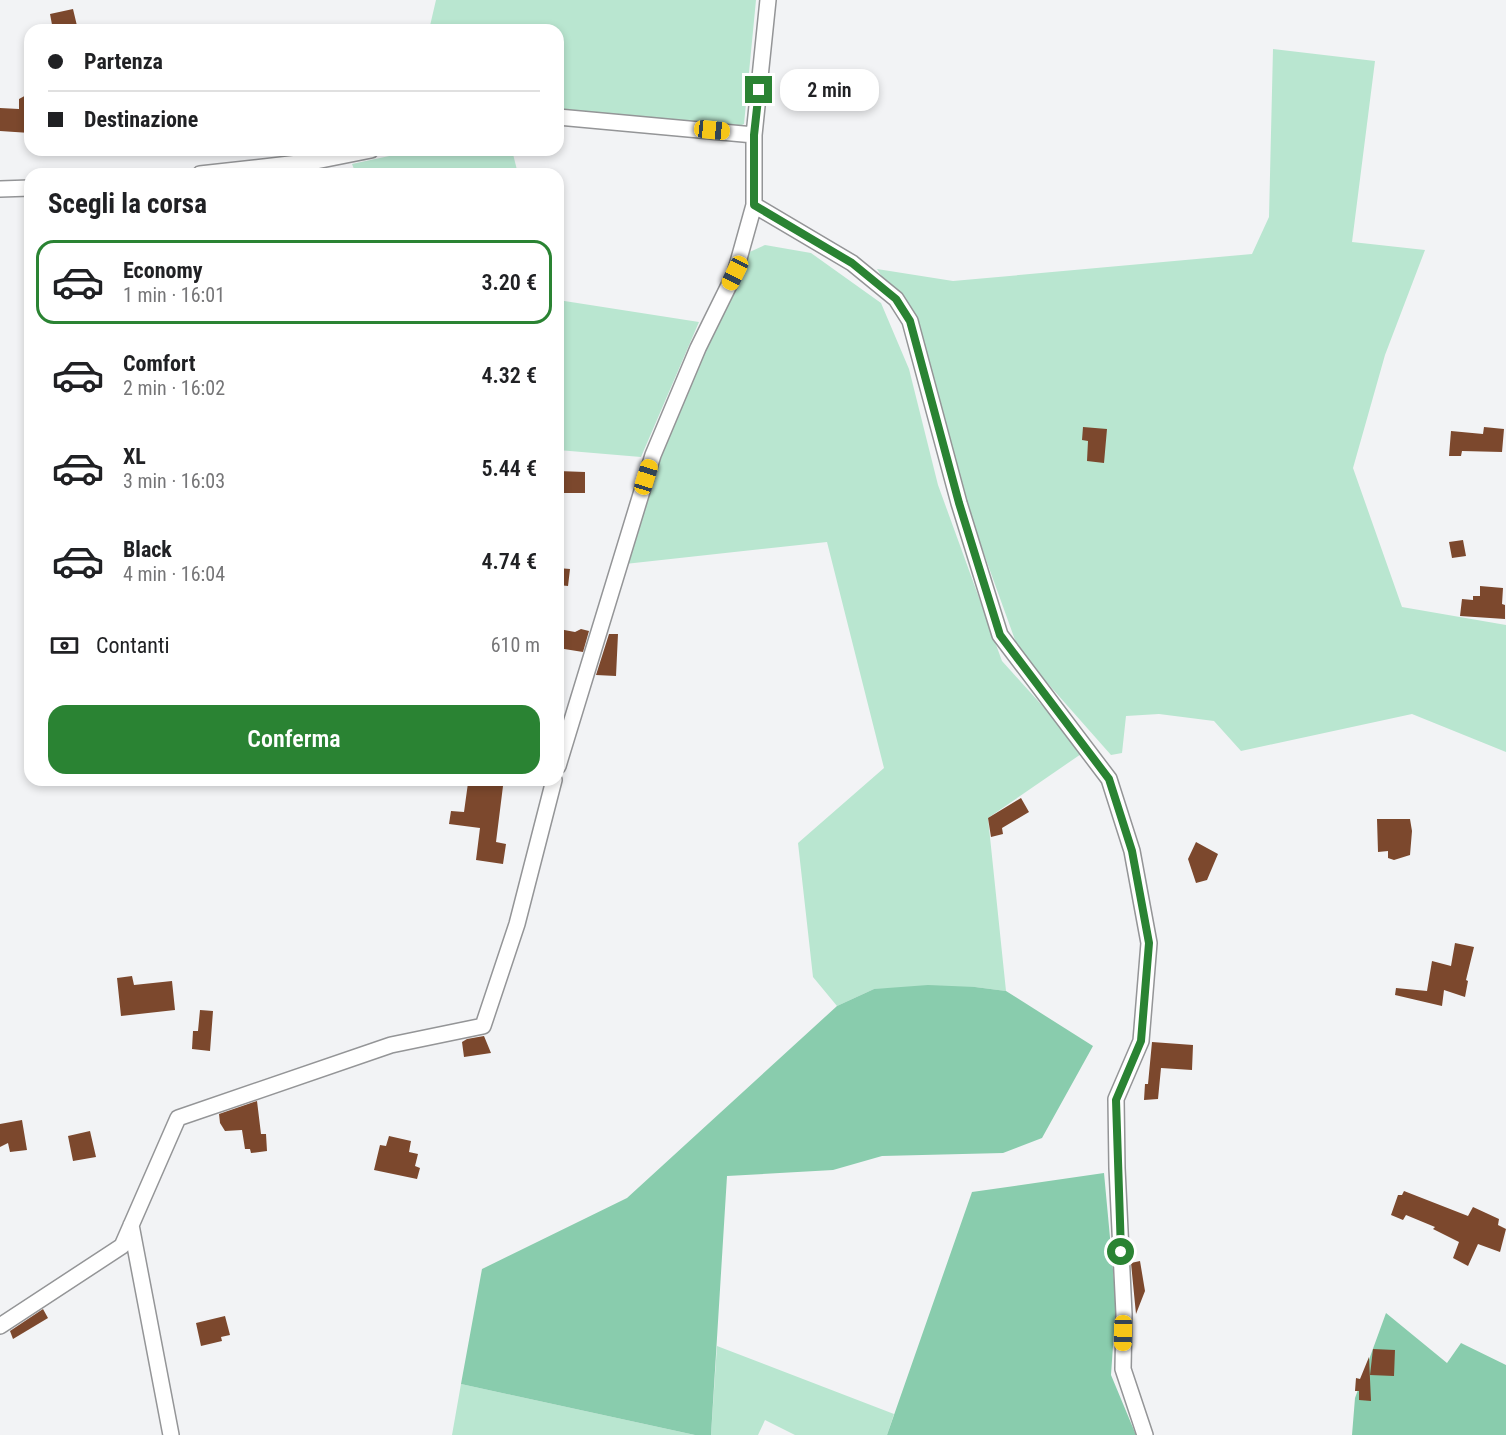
<!DOCTYPE html>
<html lang="it">
<meta charset="utf-8">
<style>
:root{--surface:#fff;--page:#f6f6f6;--text:#202124;--muted:#757577;--line:#e0e0e0;--accent:#2a8333}
body{margin:0;font-family:"Roboto Condensed",sans-serif;background:var(--page);color:var(--text);height:100vh;display:flex;flex-direction:column;font-size:22px;white-space:nowrap}
*{box-sizing:border-box;margin:0}
p{font-size:20px;color:var(--muted)}
.icon{flex:none;width:33px;height:33px;fill:none;stroke:currentColor;stroke-width:2;stroke-linecap:round;stroke-linejoin:round}
.map{position:relative;flex:1;overflow:hidden}
.drawer{position:absolute;left:24px;top:168px;width:540px;height:618px;display:flex;flex-direction:column;background:var(--surface);border-radius:18px;box-shadow:0 3px 9px #0003}
.drawer>*{flex:none}
.top-card{position:absolute;left:24px;top:24px;width:540px;height:132px;border-radius:18px;box-shadow:0 3px 9px #0003;display:grid;align-content:center;height:132px;padding:0 24px;background:var(--surface)}
.end{position:absolute;width:27px;height:27px;margin:-14px;border:8px solid #2a8333;background:#fff;box-shadow:0 0 0 3px #fff}
.from{border-radius:50%}
.bubble{position:absolute;height:42px;border-radius:18px;background:var(--surface);box-shadow:0 3px 9px #0003;font-size:20px;font-weight:600;line-height:42px;text-align:center}
.car{position:absolute;width:18px;height:36px;margin:-18px -9px;border-radius:8px;box-shadow:0 0 4px 2px #0007;background:linear-gradient(#f5c518 24%,#345 0 40%,#f5c518 0 76%,#345 0 86%,#f5c518 0)}
.top-card b{display:flex;align-items:center;gap:21px;height:57px;font-size:22px}
.top-card b+b{border-top:2px solid var(--line)}
.top-card i{width:15px;height:15px;background:var(--text)}
ul{padding:0;list-style:none}
li{display:flex;align-items:center;gap:18px;height:84px;margin:0 12px 9px;padding:0 12px;border:3px solid transparent;border-radius:18px}
li div{flex:1}
li b{display:block;font-size:22px}
li em{font-style:normal;font-weight:600}
li.selected{border-color:var(--accent)}
li>.icon{width:54px;height:54px;stroke-width:1.5}
h2{padding:0 24px;font-size:27px;line-height:72px}
.pay{display:flex;align-items:center;gap:15px;height:66px;padding:0 24px;font-size:22px}
.pay p{margin-inline-start:auto}
.cta{display:flex;gap:12px;margin-top:auto;padding:12px 24px}
.cta a{flex:1;height:69px;border-radius:18px;background:var(--accent);color:#fff;font-size:24px;font-weight:600;line-height:69px;text-align:center}
.map>svg:first-child{display:block}
</style>
<div class="map">
<svg width="1506" height="1435" viewBox="0 0 1506 1435">
<rect width="100%" height="100%" fill="#f2f3f5"/>
<path fill="#b9e6d0" d="M436 0H756L744 124 732 129 558 112V30H429Z
M1273 49 1375 61 1352 242 1425 250 1385 355 1353 468 1402 607 1506 625V752L1412 714 1241 751 1214 721 1159 714 1126 716 1122 753 1111 755 1019 651 957 479 917 331 877 269 953 281 1252 254 1269 217Z
M417 150H512L518 174H356L352 164Z
M765 245 811 253 881 303 909 369 938 485 1002 661 1084 752 988 818 1006 991 975 987 874 989 837 1006 813 977 798 843 884 768 827 542 625 564 672 398 743 255Z
M558 300 699 322 641 457 558 450Z
M717 1346 894 1414 887 1435H795L765 1420 758 1435H711Z
M461 1384 695 1435H452Z"/>
<path fill="#89ccad" d="M928 985 975 987 1006 991 1093 1046 1042 1138 1003 1153 882 1156 833 1170 727 1176 711 1435H695L461 1384 482 1269 627 1198 837 1006 874 989Z
M1104 1173 1116 1302 1111 1375 1136 1435H887L972 1192Z
M1386 1313 1447 1363 1461 1343 1506 1365V1435H1352L1355 1398Z"/>
<path fill="#7c482d" d="M73 9 78 30H53L50 14Z
M30 93V133L0 131V108L19 109V99Z
M1083 427 1107 429 1104 463 1087 461 1088 441 1082 440Z
M1484 427 1504 429 1502 452 1462 451 1461 456H1449L1451 431 1483 434Z
M558 471 585 472V493H558Z
M1463 540 1466 556 1452 558 1449 542Z
M558 568 570 569 568 586 558 585Z
M1480 586 1503 588 1502 604 1505 605V619L1460 616 1462 599 1473 600V596H1480Z
M559 629 575 632 581 629 589 631 583 652 558 648Z
M609 634H618L616 676 596 675Z
M468 783 503 786 496 842 506 844 503 864 476 860 480 828 449 824 451 811 464 812Z
M1021 798 1029 812 1002 828 1003 834 991 837 988 818Z
M1377 819H1410L1412 831 1410 855 1394 860 1388 858V851L1378 852Z
M1196 842 1218 854 1207 880 1196 883 1188 859Z
M1455 943 1474 947 1466 980 1468 981 1465 997 1444 990 1442 1006 1395 995 1396 988 1427 991 1432 961 1451 966Z
M132 976 134 985 172 981 175 1010 121 1016 117 978Z
M200 1010 213 1011 210 1051 192 1049 193 1031H198Z
M484 1036 491 1053 464 1057 462 1042 467 1039Z
M1152 1042 1193 1045 1192 1070 1161 1068 1158 1099 1144 1100 1145 1084H1148Z
M257 1101 261 1134H266L267 1151 251 1153 250 1149H245L242 1130 225 1131 220 1123 219 1114Z
M22 1120 27 1150 10 1152 8 1143 0 1147V1124Z
M90 1131 96 1157 73 1161 68 1136Z
M389 1136 411 1141 409 1152 418 1154 415 1166 420 1168 417 1179 374 1170 380 1145 386 1146Z
M1404 1191 1468 1216 1473 1207 1499 1219 1498 1225 1506 1229 1500 1252 1478 1244 1468 1266 1453 1258 1459 1242 1433 1229 1435 1227 1406 1215 1403 1220 1391 1215 1398 1195H1402Z
M1140 1261 1145 1291 1136 1314 1131 1263Z
M43 1309 48 1318 13 1339 10 1331Z
M225 1316 230 1335 221 1337 222 1341 201 1346 196 1323Z
M1373 1349 1395 1350 1394 1376 1370 1375Z
M1369 1357 1371 1401 1359 1400V1391H1355L1356 1378 1360 1379Z"/>
<g fill="none" stroke-linecap="round" stroke-linejoin="round">
<g stroke="#949597" stroke-width="18">
<path id="minor" d="M558 117 754 135
M200 174 316 161 371 150
M0 189 30 188
M754 205 852 263 896 299 910 321 959 503 1000 635 1109 779 1132 851 1149 943 1141 1041 1116 1099 1117 1168 1124 1314 1123 1369 1145 1435
M558 766 653 455 698 348 735 273 754 205V135L768 0
M131 1225 171 1435
M0 1326 122 1246 178 1118 391 1045 483 1026 517 924 554 780"/>
</g>
<use href="#minor" stroke="#fff" stroke-width="15"/>
</g>
<g fill="none" stroke-linecap="round" stroke-linejoin="round">
<path stroke="#2a8333" stroke-width="8" d="M759 90 754 135V205L852 263 896 299 910 321 959 503 1000 635 1109 779 1132 851 1149 943 1141 1041 1116 1100 1121 1252"/>
</g>
</svg>
<i class="end from" style="left:1121px;top:1252px"></i>
<i class="end" style="left:759px;top:90px"></i>
<div class="bubble" style="left:780px;top:69px;width:99px">2 min</div>
<i class="car" style="left:712px;top:130px;rotate:96deg"></i>
<i class="car" style="left:735px;top:273px;rotate:206deg"></i>
<i class="car" style="left:646px;top:477px;rotate:17deg"></i>
<i class="car" style="left:1123px;top:1333px;rotate:181deg"></i>
<div class="top-card">
<b><i class="from"></i>Partenza</b>
<b><i></i>Destinazione</b>
</div>
<section class="drawer">
<h2>Scegli la corsa</h2>
<ul>
<li class="selected"><svg class="icon" aria-label="car" viewBox="0 0 24 24"><path d="M5 17H2v-5l4-1 3-4h7l3 4 3 1v5h-3M9 17h6M6 11h13"/><circle cx="7" cy="17" r="2"/><circle cx="17" cy="17" r="2"/></svg><div><b>Economy</b><p>1 min · 16:01</p></div><em>3.20 €</em></li>
<li><svg class="icon" aria-label="car" viewBox="0 0 24 24"><path d="M5 17H2v-5l4-1 3-4h7l3 4 3 1v5h-3M9 17h6M6 11h13"/><circle cx="7" cy="17" r="2"/><circle cx="17" cy="17" r="2"/></svg><div><b>Comfort</b><p>2 min · 16:02</p></div><em>4.32 €</em></li>
<li><svg class="icon" aria-label="car" viewBox="0 0 24 24"><path d="M5 17H2v-5l4-1 3-4h7l3 4 3 1v5h-3M9 17h6M6 11h13"/><circle cx="7" cy="17" r="2"/><circle cx="17" cy="17" r="2"/></svg><div><b>XL</b><p>3 min · 16:03</p></div><em>5.44 €</em></li>
<li><svg class="icon" aria-label="car" viewBox="0 0 24 24"><path d="M5 17H2v-5l4-1 3-4h7l3 4 3 1v5h-3M9 17h6M6 11h13"/><circle cx="7" cy="17" r="2"/><circle cx="17" cy="17" r="2"/></svg><div><b>Black</b><p>4 min · 16:04</p></div><em>4.74 €</em></li>
</ul>
<div class="pay"><svg class="icon" aria-label="cash" viewBox="0 0 24 24"><path d="M3 7h18v10H3z"/><circle cx="12" cy="12" r="2"/></svg>Contanti<p>610 m</p></div>
<div class="cta"><a>Conferma</a></div>
</section>
</div>
